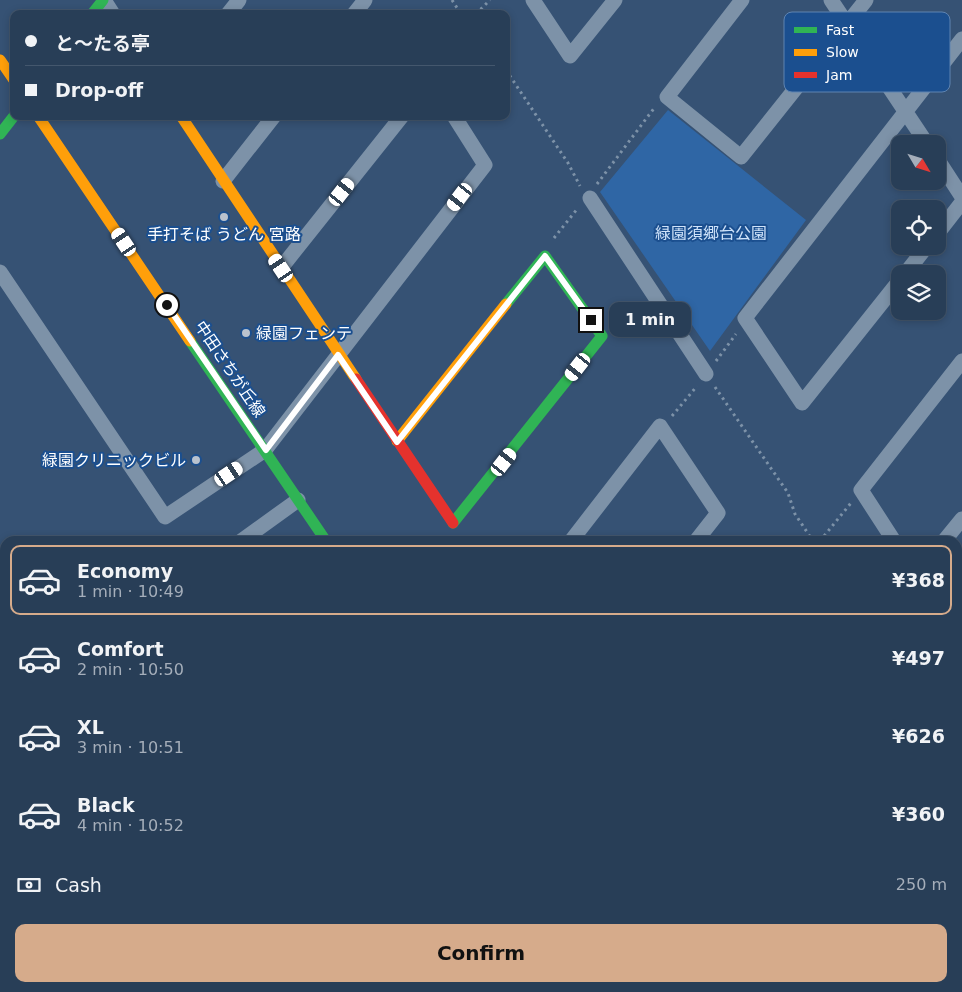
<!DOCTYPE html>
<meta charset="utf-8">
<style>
:root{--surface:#283e57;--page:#30455d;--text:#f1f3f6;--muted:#a5aeba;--line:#44576d;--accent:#d6ab8b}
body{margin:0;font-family:"DejaVu Sans","Noto Sans JP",sans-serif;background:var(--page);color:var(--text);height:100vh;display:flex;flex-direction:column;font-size:19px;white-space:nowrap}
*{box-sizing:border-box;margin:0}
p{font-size:16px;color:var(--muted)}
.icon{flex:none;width:28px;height:28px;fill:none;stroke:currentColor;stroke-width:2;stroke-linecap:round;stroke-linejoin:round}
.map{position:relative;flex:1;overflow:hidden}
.sheet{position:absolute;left:0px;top:536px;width:962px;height:456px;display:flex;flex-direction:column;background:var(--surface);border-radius:15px 15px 0 0;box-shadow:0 2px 8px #0003,0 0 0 1px var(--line)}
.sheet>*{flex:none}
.top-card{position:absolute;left:10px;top:10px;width:500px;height:110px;border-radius:10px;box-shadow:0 2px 8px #0003,0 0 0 1px var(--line);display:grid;align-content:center;height:110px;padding:0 15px;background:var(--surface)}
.needle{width:32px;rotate:128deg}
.fabs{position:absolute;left:891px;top:135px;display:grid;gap:10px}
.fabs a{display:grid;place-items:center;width:55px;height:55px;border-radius:10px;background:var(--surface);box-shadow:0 2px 8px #0003,0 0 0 1px var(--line);font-size:25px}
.end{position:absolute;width:22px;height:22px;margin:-11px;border:6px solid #fff;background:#111;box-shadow:0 0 0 2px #111}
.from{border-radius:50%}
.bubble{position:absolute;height:35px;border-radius:10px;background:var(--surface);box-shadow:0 2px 8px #0003,0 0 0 1px var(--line);font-size:16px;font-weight:700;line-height:35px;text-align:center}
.car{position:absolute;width:15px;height:30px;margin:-15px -8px;border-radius:6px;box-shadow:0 0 4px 1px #0007;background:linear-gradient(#fff 24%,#345 0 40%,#fff 0 76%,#345 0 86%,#fff 0)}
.top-card b{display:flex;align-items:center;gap:18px;height:48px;font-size:19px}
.top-card b+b{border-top:1px solid var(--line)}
.top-card i{width:12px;height:12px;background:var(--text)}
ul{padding:9px 0 0;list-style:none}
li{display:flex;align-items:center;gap:15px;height:70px;margin:0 10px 8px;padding:0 5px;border:2px solid transparent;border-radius:10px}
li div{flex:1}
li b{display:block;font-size:19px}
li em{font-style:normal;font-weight:700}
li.active{border-color:var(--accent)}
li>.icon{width:45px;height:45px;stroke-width:1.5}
.pay{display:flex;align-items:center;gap:12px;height:55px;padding:0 15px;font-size:19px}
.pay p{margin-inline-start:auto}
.primary-button{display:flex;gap:10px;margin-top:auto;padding:10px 15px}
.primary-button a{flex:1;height:58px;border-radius:10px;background:var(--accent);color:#111;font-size:20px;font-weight:700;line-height:58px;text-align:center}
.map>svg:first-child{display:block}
</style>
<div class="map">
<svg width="962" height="992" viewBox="0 0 962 992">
<rect width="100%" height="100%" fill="#365274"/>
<path fill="#2f66a5" d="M668 110 806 220 710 351 600 192Z
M5 738V784L0 779V740Z
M5 796V988H513L517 992H0V801Z"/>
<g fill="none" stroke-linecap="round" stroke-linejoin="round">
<path stroke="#7d92a8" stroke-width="3" stroke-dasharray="2.5 4" stroke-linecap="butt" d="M452 0 461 14
M476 14 490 0
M506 70 568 163 580 186
M597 184 655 107
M554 238 578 208
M716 361 736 334
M715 387 788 493 795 514 813 541
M672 416 697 386
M820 541 851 503
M958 685 962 679
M0 730 5 728
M958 748 962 755
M0 834 5 831"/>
<path stroke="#7d92a8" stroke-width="8" d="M553 988 556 992
M603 992 606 988"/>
<path stroke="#7d92a8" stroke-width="15" d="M104 0 113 14
M533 0 570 56 615 0
M742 0 667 97 741 157 866 0
M831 0 927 144
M228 14 239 0
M354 14 365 0
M938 160 962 197
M223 181 274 116
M590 198 706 374
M938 233 962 202
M281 268 402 116
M0 272 165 517 265 450 485 165 454 116
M905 274 927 246
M900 280 802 403 745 318 962 39
M241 541 298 500
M571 541 660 426 718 513 696 541
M894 541 861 490 962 361
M944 541 962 519
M958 868 962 875
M958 937 962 938
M498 988 501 992
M684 992 685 988"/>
<path stroke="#30b455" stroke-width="11" d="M92 14 103 0
M0 134 14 116
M190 341 326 541
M453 523 602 336 545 256 506 304
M750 988 759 992"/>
<path stroke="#ff9f0a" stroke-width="11" d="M0 60 14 80
M38 116 190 341
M181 116 356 379
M397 441 506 304"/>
<path stroke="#e5322d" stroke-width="11" d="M356 379 453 523"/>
</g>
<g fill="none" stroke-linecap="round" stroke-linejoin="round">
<path stroke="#fff" stroke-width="6" d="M167 305 266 450 338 355 397 442 545 256 591 320"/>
</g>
<g fill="#b9c2ce" stroke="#1b4f8f" stroke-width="2">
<circle cx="224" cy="217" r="5"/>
<circle cx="246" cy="333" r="5"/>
<circle cx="196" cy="460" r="5"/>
</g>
<g text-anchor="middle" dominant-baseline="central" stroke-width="4" stroke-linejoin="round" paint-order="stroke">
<g font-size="16" fill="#cfe3fa" stroke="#1b4f8f">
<text x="711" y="233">緑園須郷台公園</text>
</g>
<g font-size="16" fill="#fff" stroke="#1b4f8f">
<text x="224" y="234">手打そば うどん 宮路</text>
<text x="256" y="333" text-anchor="start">緑園フェンテ</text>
<text x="186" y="460" text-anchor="end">緑園クリニックビル</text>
</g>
<g font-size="16" fill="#fff" stroke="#1b4f8f">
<text transform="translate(230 369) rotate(56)">中田さちが丘線</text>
</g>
</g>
<rect x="784" y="12" width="166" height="80" rx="8" fill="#1b4f8f" stroke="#5f84b1" stroke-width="1"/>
<rect x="794" y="27" width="23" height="6" fill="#30b455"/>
<rect x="794" y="49" width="23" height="7" fill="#ff9f0a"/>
<rect x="794" y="72" width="23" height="6" fill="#e5322d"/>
<g font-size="14" fill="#fff">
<text x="826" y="35">Fast</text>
<text x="826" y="57">Slow</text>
<text x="826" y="80">Jam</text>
</g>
</svg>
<div class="fabs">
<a><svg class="needle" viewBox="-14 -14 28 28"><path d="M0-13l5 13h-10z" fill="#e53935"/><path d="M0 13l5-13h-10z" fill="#a5aeba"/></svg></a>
<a><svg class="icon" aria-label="locate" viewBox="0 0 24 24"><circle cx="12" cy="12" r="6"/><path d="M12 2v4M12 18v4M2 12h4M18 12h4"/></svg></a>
<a><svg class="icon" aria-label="layers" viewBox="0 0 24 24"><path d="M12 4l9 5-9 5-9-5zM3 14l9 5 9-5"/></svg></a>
</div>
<i class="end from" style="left:167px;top:305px"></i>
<i class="end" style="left:591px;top:320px"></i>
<div class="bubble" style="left:609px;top:302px;width:82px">1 min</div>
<i class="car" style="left:342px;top:192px;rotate:38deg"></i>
<i class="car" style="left:460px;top:197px;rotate:217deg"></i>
<i class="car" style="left:124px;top:242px;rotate:326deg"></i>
<i class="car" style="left:281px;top:268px;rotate:326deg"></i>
<i class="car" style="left:578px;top:367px;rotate:218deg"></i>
<i class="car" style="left:504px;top:462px;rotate:38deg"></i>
<i class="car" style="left:229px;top:474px;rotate:56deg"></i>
<div class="top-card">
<b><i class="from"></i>と～たる亭</b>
<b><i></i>Drop-off</b>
</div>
<section class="sheet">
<ul>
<li class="active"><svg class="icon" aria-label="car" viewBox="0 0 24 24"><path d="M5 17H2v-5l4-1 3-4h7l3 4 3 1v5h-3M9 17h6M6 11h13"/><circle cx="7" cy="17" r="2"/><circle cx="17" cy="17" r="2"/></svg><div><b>Economy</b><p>1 min · 10:49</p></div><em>¥368</em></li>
<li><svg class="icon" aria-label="car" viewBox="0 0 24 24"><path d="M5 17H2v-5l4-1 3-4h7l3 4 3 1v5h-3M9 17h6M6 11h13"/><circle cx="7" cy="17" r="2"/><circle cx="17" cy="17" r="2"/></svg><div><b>Comfort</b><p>2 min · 10:50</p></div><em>¥497</em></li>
<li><svg class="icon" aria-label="car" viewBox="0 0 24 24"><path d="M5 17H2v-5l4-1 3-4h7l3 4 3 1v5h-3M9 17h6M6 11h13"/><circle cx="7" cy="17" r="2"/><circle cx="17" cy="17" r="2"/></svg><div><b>XL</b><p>3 min · 10:51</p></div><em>¥626</em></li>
<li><svg class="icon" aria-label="car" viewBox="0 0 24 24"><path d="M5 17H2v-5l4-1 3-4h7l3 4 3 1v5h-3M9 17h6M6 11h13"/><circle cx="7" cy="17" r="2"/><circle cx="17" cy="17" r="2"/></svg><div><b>Black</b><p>4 min · 10:52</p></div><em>¥360</em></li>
</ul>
<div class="pay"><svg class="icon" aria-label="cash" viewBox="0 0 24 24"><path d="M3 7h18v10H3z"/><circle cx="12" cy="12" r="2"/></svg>Cash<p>250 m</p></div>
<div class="primary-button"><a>Confirm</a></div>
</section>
</div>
